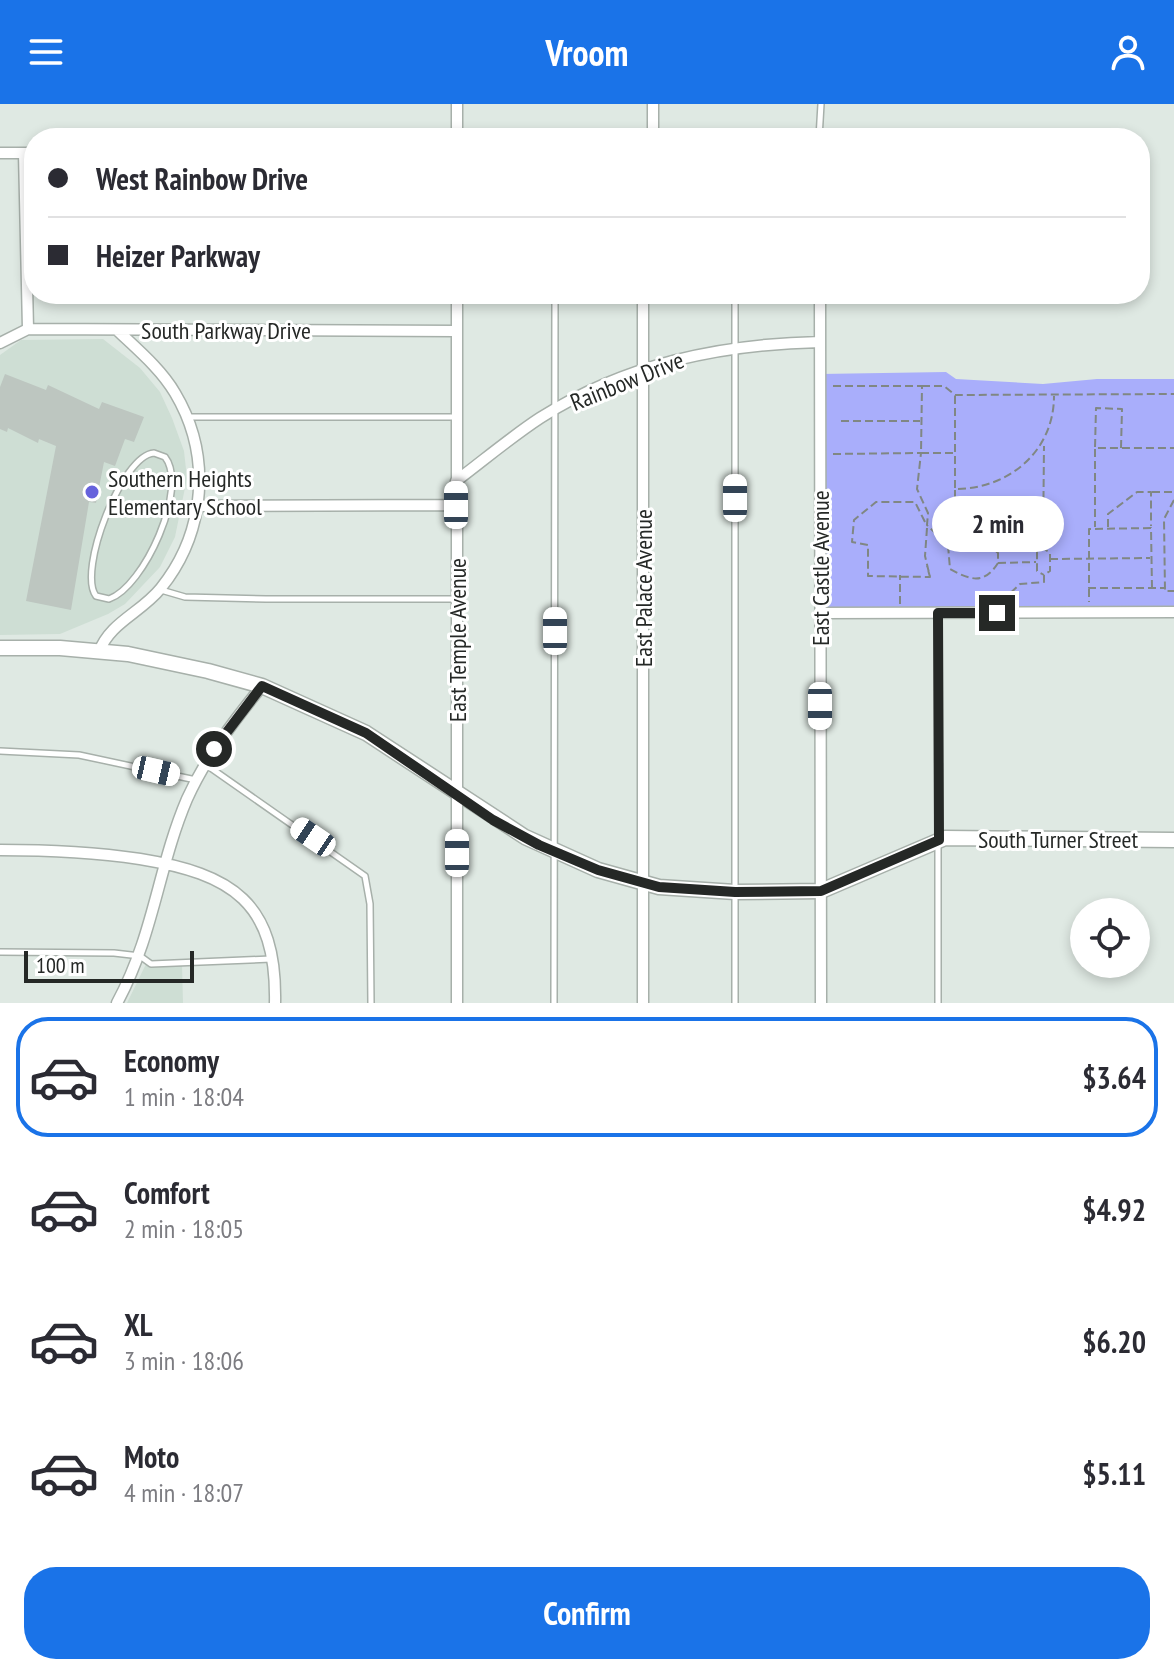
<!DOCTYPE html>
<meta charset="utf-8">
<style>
:root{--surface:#fff;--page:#f2f2f3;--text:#2b2b33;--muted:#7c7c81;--line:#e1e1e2;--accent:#1a73e8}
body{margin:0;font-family:"PT Sans Narrow",sans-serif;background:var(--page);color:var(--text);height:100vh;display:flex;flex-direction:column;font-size:30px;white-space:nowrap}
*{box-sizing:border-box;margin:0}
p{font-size:26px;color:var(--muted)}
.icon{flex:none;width:44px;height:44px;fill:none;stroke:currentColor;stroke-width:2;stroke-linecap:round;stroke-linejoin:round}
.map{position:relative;height:899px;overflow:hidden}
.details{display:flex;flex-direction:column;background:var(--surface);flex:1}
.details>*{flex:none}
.guide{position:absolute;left:24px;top:24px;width:1126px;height:176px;border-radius:32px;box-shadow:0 4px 12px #0003;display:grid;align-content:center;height:176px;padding:0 24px;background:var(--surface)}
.tools{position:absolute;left:1070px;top:794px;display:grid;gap:16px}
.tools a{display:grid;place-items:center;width:80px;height:80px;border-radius:50%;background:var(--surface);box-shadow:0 4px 12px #0003;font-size:40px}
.scale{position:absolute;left:24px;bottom:20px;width:170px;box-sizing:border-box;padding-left:8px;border:4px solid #252826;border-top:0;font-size:22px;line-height:28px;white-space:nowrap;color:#252826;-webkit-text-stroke:6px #fff;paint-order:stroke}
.end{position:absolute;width:36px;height:36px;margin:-18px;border:10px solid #252826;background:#fff;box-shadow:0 0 0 4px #fff}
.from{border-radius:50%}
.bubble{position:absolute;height:56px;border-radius:28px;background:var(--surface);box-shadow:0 4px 12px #0003;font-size:26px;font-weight:800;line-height:56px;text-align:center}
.car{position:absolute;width:24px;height:48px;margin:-24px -12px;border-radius:10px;box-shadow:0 0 6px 2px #0007;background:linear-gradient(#fff 24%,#345 0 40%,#fff 0 76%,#345 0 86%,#fff 0)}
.guide b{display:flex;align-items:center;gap:28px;height:76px;font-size:30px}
.guide b+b{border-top:2px solid var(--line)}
.guide i{width:20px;height:20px;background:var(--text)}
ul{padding:14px 0 0;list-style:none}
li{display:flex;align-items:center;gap:24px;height:120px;margin:0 16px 12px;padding:0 8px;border:4px solid transparent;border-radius:32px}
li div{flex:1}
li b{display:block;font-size:30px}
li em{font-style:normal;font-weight:800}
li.selected{border-color:var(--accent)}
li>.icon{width:72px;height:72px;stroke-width:1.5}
.action{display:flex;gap:16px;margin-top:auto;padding:16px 24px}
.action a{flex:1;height:92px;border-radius:32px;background:var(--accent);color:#fff;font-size:32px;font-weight:800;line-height:92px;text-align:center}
header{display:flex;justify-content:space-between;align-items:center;height:104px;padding:0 24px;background:var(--accent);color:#fff;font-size:36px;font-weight:800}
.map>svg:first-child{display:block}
</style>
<header><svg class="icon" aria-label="menu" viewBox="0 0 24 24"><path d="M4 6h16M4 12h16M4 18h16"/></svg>Vroom<svg class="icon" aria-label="person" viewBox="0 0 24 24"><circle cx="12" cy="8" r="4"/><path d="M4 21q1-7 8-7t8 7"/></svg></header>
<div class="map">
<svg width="1174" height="899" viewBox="0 0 1174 899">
<rect width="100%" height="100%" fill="#dfe9e3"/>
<path fill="#ceded4" d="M103 235 140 264 160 288 172 314 184 347 187 374 175 433 160 463 125 500 108 510 60 530 0 531V251L21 236Z
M146 860H182L183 899H127Z"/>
<path fill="#a9aefb" d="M946 268 956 275 1043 280 1097 275H1174V508L820 509V270Z"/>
<path fill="#bdc6c0" d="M5 270 46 286 48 281 99 305 102 298 144 313 134 338 125 335 115 362 104 358 96 399 89 398 71 506 26 497 56 342 39 335 38 339 8 324 7 328 0 325V283Z"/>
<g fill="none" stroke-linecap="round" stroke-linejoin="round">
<g stroke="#a7b0aa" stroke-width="8">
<path id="service" d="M819 34 821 0
M735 190V899
M187 313H456
M154 349 165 353C189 384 144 483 109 495L96 492C77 467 122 351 154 349Z
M168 404 195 410
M161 486 185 493 266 495H457
M938 509V899
M0 647 79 651 196 676
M205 660 365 772 370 800 371 899
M0 848 114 849 140 852 151 860 271 855
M554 899 555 190"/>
</g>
<g stroke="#a7b0aa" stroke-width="13">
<path id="minor" d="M457 0V34
M653 34V0
M0 49H34
M24 49 28 225
M457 190V899
M643 190V899
M820 190 821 899
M0 239 28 225 456 227
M456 377C484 356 511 333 540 314 625 260 720 240 820 238
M199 402 456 401
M820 509 1174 508
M99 548C110 518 141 509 161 484 206 428 212 351 175 289 161 265 137 245 117 226
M0 746C47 746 93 748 140 755 232 770 277 798 275 899
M117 899C154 831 158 763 187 695 206 653 233 618 262 582"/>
</g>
<g stroke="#a7b0aa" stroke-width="17">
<path id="secondary" d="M0 544H60L128 550 208 567 262 582 366 629 525 733 598 766 659 783 735 788 821 787 945 734 1174 736"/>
</g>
<path stroke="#808783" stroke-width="2" stroke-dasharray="8 4" stroke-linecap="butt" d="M833 282H922L921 349H955
M922 282H944L955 291 1174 290
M955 292V385C1009 385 1054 347 1054 292
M841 317H920
M1121 344 1122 305 1096 304 1095 344H1174
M1095 345V423
M833 350 921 349 917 385 928 409 927 421 948 441 950 465C970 476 984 481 998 459V449L980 435 948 441
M955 386V435
M1152 388H1174
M1174 396 1164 415 1165 487H1174
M925 418 915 398H876L854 416 852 438 868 441V472L930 473
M1108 423V410L1137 388H1151V422
M927 424 925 452 930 473 927 462
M1043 443 1044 342
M1050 455 1150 454
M998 459 1036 458
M1152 484 1151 424 1089 425V484H1165
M1089 485V498
M1002 497 1020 480 1044 478V471L1050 467V449L1043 444 1037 448V467L1044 471
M900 500V471"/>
<use href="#service" stroke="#fff" stroke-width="5"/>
<use href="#minor" stroke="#fff" stroke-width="10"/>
<use href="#secondary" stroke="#fff" stroke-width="14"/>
</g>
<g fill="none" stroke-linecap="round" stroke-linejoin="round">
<path stroke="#252826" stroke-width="10" d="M214 645 262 582 366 629 493 716 539 741 598 766 659 783 735 788 821 787 939 736 938 509H997"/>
</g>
<circle fill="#6662dc" stroke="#fff" stroke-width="3" cx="92" cy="388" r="8"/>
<g text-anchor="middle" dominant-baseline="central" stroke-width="6" stroke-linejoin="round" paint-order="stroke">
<g font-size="24" fill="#252826" stroke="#fff">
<text x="226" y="226">South Parkway Drive</text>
<text transform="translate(627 277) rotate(-22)">Rainbow Drive</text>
<text transform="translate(820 464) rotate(-90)">East Castle Avenue</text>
<text transform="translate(643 484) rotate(-90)">East Palace Avenue</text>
<text transform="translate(457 536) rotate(-90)">East Temple Avenue</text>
<text x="1058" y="735">South Turner Street</text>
</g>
<g font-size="24" fill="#252826" stroke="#fff" text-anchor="start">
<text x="108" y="374">Southern Heights<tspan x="108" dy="28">Elementary School</tspan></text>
</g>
</g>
</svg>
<div class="tools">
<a><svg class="icon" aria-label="locate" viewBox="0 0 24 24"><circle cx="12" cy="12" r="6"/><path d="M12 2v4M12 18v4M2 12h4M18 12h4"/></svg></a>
</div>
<div class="scale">100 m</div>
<i class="end from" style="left:214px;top:645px"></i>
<i class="end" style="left:997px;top:509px"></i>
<div class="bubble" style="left:932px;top:392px;width:132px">2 min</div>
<i class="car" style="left:735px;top:394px;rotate:0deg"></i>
<i class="car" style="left:456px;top:401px;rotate:0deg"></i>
<i class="car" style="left:555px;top:527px;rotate:0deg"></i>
<i class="car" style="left:820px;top:602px;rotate:180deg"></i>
<i class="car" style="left:156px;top:667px;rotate:103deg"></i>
<i class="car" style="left:313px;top:733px;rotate:304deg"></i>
<i class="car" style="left:457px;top:749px;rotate:0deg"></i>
<div class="guide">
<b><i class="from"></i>West Rainbow Drive</b>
<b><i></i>Heizer Parkway</b>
</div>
</div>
<section class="details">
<ul>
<li class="selected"><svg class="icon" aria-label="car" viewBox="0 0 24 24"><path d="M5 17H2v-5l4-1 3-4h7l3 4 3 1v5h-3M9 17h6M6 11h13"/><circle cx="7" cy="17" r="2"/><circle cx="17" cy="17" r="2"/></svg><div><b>Economy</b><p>1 min · 18:04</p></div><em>$3.64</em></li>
<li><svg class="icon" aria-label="car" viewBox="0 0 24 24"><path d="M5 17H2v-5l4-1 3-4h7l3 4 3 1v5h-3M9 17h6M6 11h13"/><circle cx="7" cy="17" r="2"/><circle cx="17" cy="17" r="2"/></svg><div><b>Comfort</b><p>2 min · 18:05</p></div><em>$4.92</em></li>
<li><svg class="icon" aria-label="car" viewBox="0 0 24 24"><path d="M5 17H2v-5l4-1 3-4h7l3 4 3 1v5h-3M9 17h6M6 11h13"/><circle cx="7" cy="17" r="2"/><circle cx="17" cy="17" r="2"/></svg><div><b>XL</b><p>3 min · 18:06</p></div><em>$6.20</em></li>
<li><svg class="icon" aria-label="car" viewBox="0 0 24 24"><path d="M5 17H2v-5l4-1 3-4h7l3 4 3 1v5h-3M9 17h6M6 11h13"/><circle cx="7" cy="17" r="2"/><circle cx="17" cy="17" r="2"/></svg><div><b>Moto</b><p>4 min · 18:07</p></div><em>$5.11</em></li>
</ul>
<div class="action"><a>Confirm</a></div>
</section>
